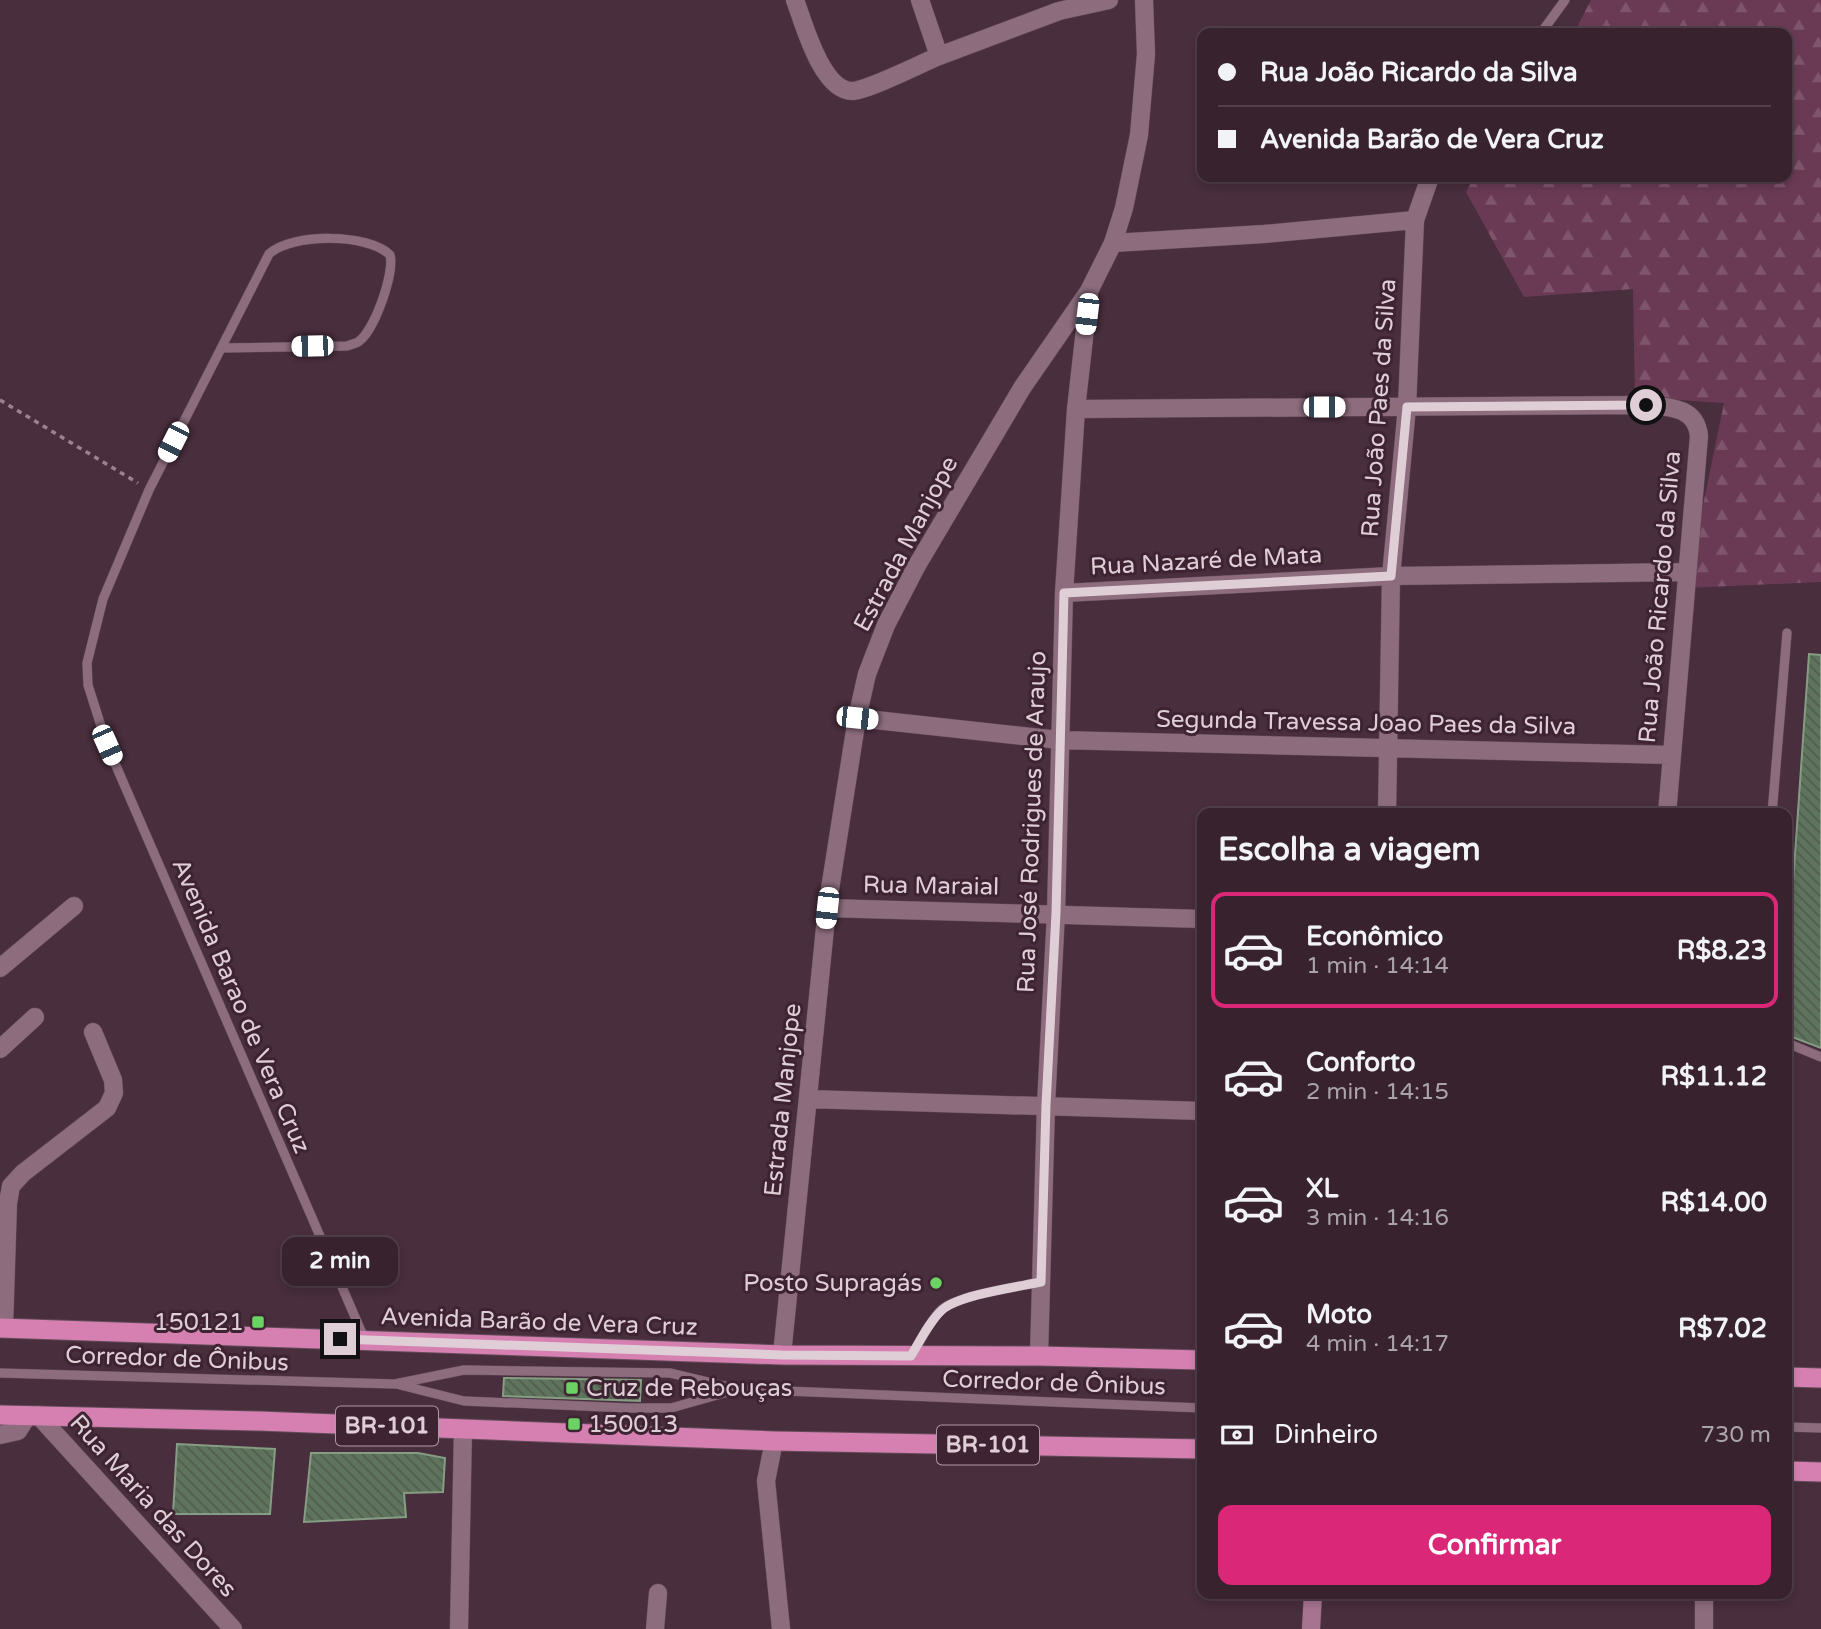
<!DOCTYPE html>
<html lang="pt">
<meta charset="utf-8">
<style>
:root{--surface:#37222e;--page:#3e2a36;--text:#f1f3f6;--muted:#aaa4aa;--line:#513f4a;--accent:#db2777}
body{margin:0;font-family:"Varela Round",sans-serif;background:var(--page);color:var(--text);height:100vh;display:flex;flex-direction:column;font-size:26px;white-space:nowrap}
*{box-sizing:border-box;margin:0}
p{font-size:23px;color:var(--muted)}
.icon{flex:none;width:38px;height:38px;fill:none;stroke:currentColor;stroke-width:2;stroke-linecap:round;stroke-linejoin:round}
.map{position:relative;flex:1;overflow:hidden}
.panel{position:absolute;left:1197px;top:808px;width:595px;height:791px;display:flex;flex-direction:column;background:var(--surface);border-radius:14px;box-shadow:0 4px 10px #0003,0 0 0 2px var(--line)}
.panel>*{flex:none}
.hud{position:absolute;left:1197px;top:28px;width:595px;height:154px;border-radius:14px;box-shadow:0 4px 10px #0003,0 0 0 2px var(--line);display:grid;align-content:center;height:154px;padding:0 21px;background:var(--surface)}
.end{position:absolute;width:32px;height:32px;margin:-16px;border:9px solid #e0ced7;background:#111;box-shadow:0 0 0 4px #111}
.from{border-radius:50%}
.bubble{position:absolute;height:49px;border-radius:14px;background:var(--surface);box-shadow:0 4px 10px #0003,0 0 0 2px var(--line);font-size:23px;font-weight:800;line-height:49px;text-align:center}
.car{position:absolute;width:21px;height:42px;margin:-21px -10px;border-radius:9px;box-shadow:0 0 5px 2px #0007;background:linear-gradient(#fff 24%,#345 0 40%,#fff 0 76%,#345 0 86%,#fff 0)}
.hud b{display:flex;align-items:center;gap:24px;height:66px;font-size:26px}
.hud b+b{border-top:2px solid var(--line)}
.hud i{width:18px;height:18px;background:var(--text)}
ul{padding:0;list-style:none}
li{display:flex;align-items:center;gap:21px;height:116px;margin:0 14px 10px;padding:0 7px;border:4px solid transparent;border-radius:14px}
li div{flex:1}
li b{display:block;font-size:26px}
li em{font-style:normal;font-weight:800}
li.selected{border-color:var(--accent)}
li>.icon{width:63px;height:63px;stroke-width:1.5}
h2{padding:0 21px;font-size:32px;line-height:84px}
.pay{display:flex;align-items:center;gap:18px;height:77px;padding:0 21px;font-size:26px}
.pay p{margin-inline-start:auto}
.cta{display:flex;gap:14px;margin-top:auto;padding:14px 21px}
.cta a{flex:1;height:80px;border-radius:14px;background:var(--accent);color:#fff;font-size:28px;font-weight:800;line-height:80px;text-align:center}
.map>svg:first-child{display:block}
</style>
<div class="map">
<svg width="1821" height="1629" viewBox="0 0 1821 1629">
<defs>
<pattern id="forest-firs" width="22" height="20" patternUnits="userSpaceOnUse" patternTransform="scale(1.75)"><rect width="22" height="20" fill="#6a3a55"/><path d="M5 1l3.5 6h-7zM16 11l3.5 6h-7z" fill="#7f556d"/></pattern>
<pattern id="building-back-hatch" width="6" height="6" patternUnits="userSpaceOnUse" patternTransform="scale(1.75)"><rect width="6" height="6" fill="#5e745c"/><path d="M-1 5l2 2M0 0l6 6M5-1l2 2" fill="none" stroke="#525c4f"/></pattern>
</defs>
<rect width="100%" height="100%" fill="#492e3d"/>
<path fill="url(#forest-firs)" d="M1591 0H1821V582L1686 588 1724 403 1635 397 1633 289 1524 297 1466 192 1474 177H1787V33H1574Z"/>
<path fill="url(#building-back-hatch)" stroke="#859d83" stroke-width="2" d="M1809 654 1821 655V1048L1787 1035V969Z
M504 1378 641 1380 640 1401 503 1396Z
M177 1444 275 1449 270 1514H173Z
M311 1453H418L445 1458 443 1492 404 1493 406 1517 304 1522Z"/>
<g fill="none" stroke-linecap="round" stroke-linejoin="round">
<g stroke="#634c5a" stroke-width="10">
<path id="service" d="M1541 33 1565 0
M222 348 347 346C349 345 357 343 358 342 374 332 395 273 390 255 368 233 292 233 269 254L149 490 103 599 87 663 88 685 107 745 365 1340
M1772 814 1787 633
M1787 1043 1821 1057
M911 1356C921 1341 929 1322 941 1310 958 1295 1017 1287 1041 1282
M0 1373 395 1384 464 1370 670 1373 737 1389 1202 1408
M400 1385 464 1401 629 1408H671L735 1390
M1787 1427 1821 1428"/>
</g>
<g stroke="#634c5a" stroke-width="19">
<path id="minor" d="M795 0C804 24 822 92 853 91 871 89 920 64 939 56
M920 0 939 56 1059 11 1109 0
M1113 243 1264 234 1415 220
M1076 409 1646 405C1670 407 1696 407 1699 436L1667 814
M1064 593 1391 576 1686 572
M857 718 1059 740 1671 755
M1387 814 1391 576 1407 407 1415 220 1430 177
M827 908 1202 919
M0 968 74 906
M0 1049 35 1017
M808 1099 1202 1111
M4 1328 8 1203 11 1186 23 1173 107 1108 114 1093 113 1080 93 1032
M782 1355 827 908 857 718 867 674 886 625 916 567 1022 388 1089 291 1113 243 1124 208 1139 135 1146 54 1144 0
M1039 1356 1046 1105 1056 913 1064 593 1076 409 1089 294
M38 1415 233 1629
M0 1435 18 1431 28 1415
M774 1441 766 1481 781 1629
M459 1629 463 1429
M655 1629 658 1593
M1704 1629V1594"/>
</g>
<g stroke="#634c5a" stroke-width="19">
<path id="secondary" d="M1311 1629 1313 1594"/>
</g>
<g stroke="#634c5a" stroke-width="21">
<path id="trunk" d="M0 1328 782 1355 1039 1356 1202 1360
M1787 1377 1821 1378
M0 1415 259 1421 774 1441 1202 1449
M1787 1471 1821 1472"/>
</g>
<path stroke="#99838e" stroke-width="3.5" stroke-dasharray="5 5" stroke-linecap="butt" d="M0 400 138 483"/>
<use href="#service" stroke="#8c6c7d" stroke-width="9"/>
<use href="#minor" stroke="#8c6c7d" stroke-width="18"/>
<use href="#secondary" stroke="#a77490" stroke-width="18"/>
<use href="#trunk" stroke="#d580b0" stroke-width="19"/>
</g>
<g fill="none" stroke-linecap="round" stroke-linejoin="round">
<path stroke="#e0ced7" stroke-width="9" d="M340 1339 782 1355 911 1356C920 1341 929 1322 942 1310 958 1295 1017 1287 1041 1282L1046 1105 1056 913 1064 593 1391 576 1407 407 1646 405"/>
</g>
<g fill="#6ad363" stroke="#3e2432" stroke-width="2.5">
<circle cx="936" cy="1283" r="7"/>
<rect x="251" y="1315" width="14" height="14" rx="3.5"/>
<rect x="565" y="1381" width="14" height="14" rx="3.5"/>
<rect x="567" y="1417" width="14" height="14" rx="3.5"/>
</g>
<g text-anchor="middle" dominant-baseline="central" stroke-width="6" stroke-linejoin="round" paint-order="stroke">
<g fill="#3e2432" stroke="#af9ba6" stroke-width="2">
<rect x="336" y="1406.5" width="102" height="39" rx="5"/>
<rect x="937" y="1425.5" width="102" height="39" rx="5"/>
</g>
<g font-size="23" font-weight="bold" fill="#e0ced7">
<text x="387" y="1426">BR-101</text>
<text x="988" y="1445">BR-101</text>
</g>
<g font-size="24" fill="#e0ced7" stroke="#3e2432">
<text transform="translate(1379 408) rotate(-86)">Rua João Paes da Silva</text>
<text transform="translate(906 544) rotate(-62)">Estrada Manjope</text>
<text transform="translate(1206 561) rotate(-3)">Rua Nazaré de Mata</text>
<text transform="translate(1660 597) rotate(-85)">Rua João Ricardo da Silva</text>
<text transform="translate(1366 723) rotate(1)">Segunda Travessa Joao Paes da Silva</text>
<text transform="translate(1032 822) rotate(-88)">Rua José Rodrigues de Araujo</text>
<text transform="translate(931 886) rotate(1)">Rua Maraial</text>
<text transform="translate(241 1006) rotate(67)">Avenida Barao de Vera Cruz</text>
<text transform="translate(783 1100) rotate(-84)">Estrada Manjope</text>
<text transform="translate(539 1322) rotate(2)">Avenida Barão de Vera Cruz</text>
<text transform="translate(177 1359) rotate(2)">Corredor de Ônibus</text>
<text transform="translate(1054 1383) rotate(2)">Corredor de Ônibus</text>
<text transform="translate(153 1506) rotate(48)">Rua Maria das Dores</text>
</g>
<g font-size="24" fill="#e0ced7" stroke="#3e2432" text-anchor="end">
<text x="922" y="1283">Posto Supragás</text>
<text x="244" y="1322">150121</text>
<text x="586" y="1388" text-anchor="start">Cruz de Rebouças</text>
<text x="588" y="1424" text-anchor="start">150013</text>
</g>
</g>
</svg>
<i class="end from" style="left:1646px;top:405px"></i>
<i class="end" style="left:340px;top:1339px"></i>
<div class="bubble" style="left:282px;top:1237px;width:116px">2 min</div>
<i class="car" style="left:1087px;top:314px;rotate:187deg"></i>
<i class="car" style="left:312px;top:346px;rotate:269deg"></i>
<i class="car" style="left:1324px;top:407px;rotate:90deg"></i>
<i class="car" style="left:173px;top:442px;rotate:207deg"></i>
<i class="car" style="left:857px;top:718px;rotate:96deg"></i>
<i class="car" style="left:107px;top:745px;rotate:156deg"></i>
<i class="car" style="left:827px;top:908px;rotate:186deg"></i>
<div class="hud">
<b><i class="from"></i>Rua João Ricardo da Silva</b>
<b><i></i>Avenida Barão de Vera Cruz</b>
</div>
<section class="panel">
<h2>Escolha a viagem</h2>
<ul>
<li class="selected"><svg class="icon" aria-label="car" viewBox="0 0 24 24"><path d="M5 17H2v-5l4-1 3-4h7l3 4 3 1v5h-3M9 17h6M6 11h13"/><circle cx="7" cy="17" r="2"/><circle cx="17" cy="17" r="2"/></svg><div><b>Econômico</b><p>1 min · 14:14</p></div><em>R$8.23</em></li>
<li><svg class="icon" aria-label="car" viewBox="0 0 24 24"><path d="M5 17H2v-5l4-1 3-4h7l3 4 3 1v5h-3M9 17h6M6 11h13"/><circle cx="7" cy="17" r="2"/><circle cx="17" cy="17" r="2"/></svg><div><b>Conforto</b><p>2 min · 14:15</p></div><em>R$11.12</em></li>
<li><svg class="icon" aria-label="car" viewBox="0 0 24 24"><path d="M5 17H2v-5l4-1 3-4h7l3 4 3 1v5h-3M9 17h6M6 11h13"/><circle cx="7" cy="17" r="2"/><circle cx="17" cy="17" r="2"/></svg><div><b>XL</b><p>3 min · 14:16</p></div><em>R$14.00</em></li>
<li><svg class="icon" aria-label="car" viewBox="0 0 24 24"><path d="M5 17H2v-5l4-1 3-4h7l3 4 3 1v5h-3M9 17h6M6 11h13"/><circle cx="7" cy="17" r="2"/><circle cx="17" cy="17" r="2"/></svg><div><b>Moto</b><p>4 min · 14:17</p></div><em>R$7.02</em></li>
</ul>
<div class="pay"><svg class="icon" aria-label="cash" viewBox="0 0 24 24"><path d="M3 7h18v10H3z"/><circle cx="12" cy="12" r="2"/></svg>Dinheiro<p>730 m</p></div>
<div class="cta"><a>Confirmar</a></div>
</section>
</div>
